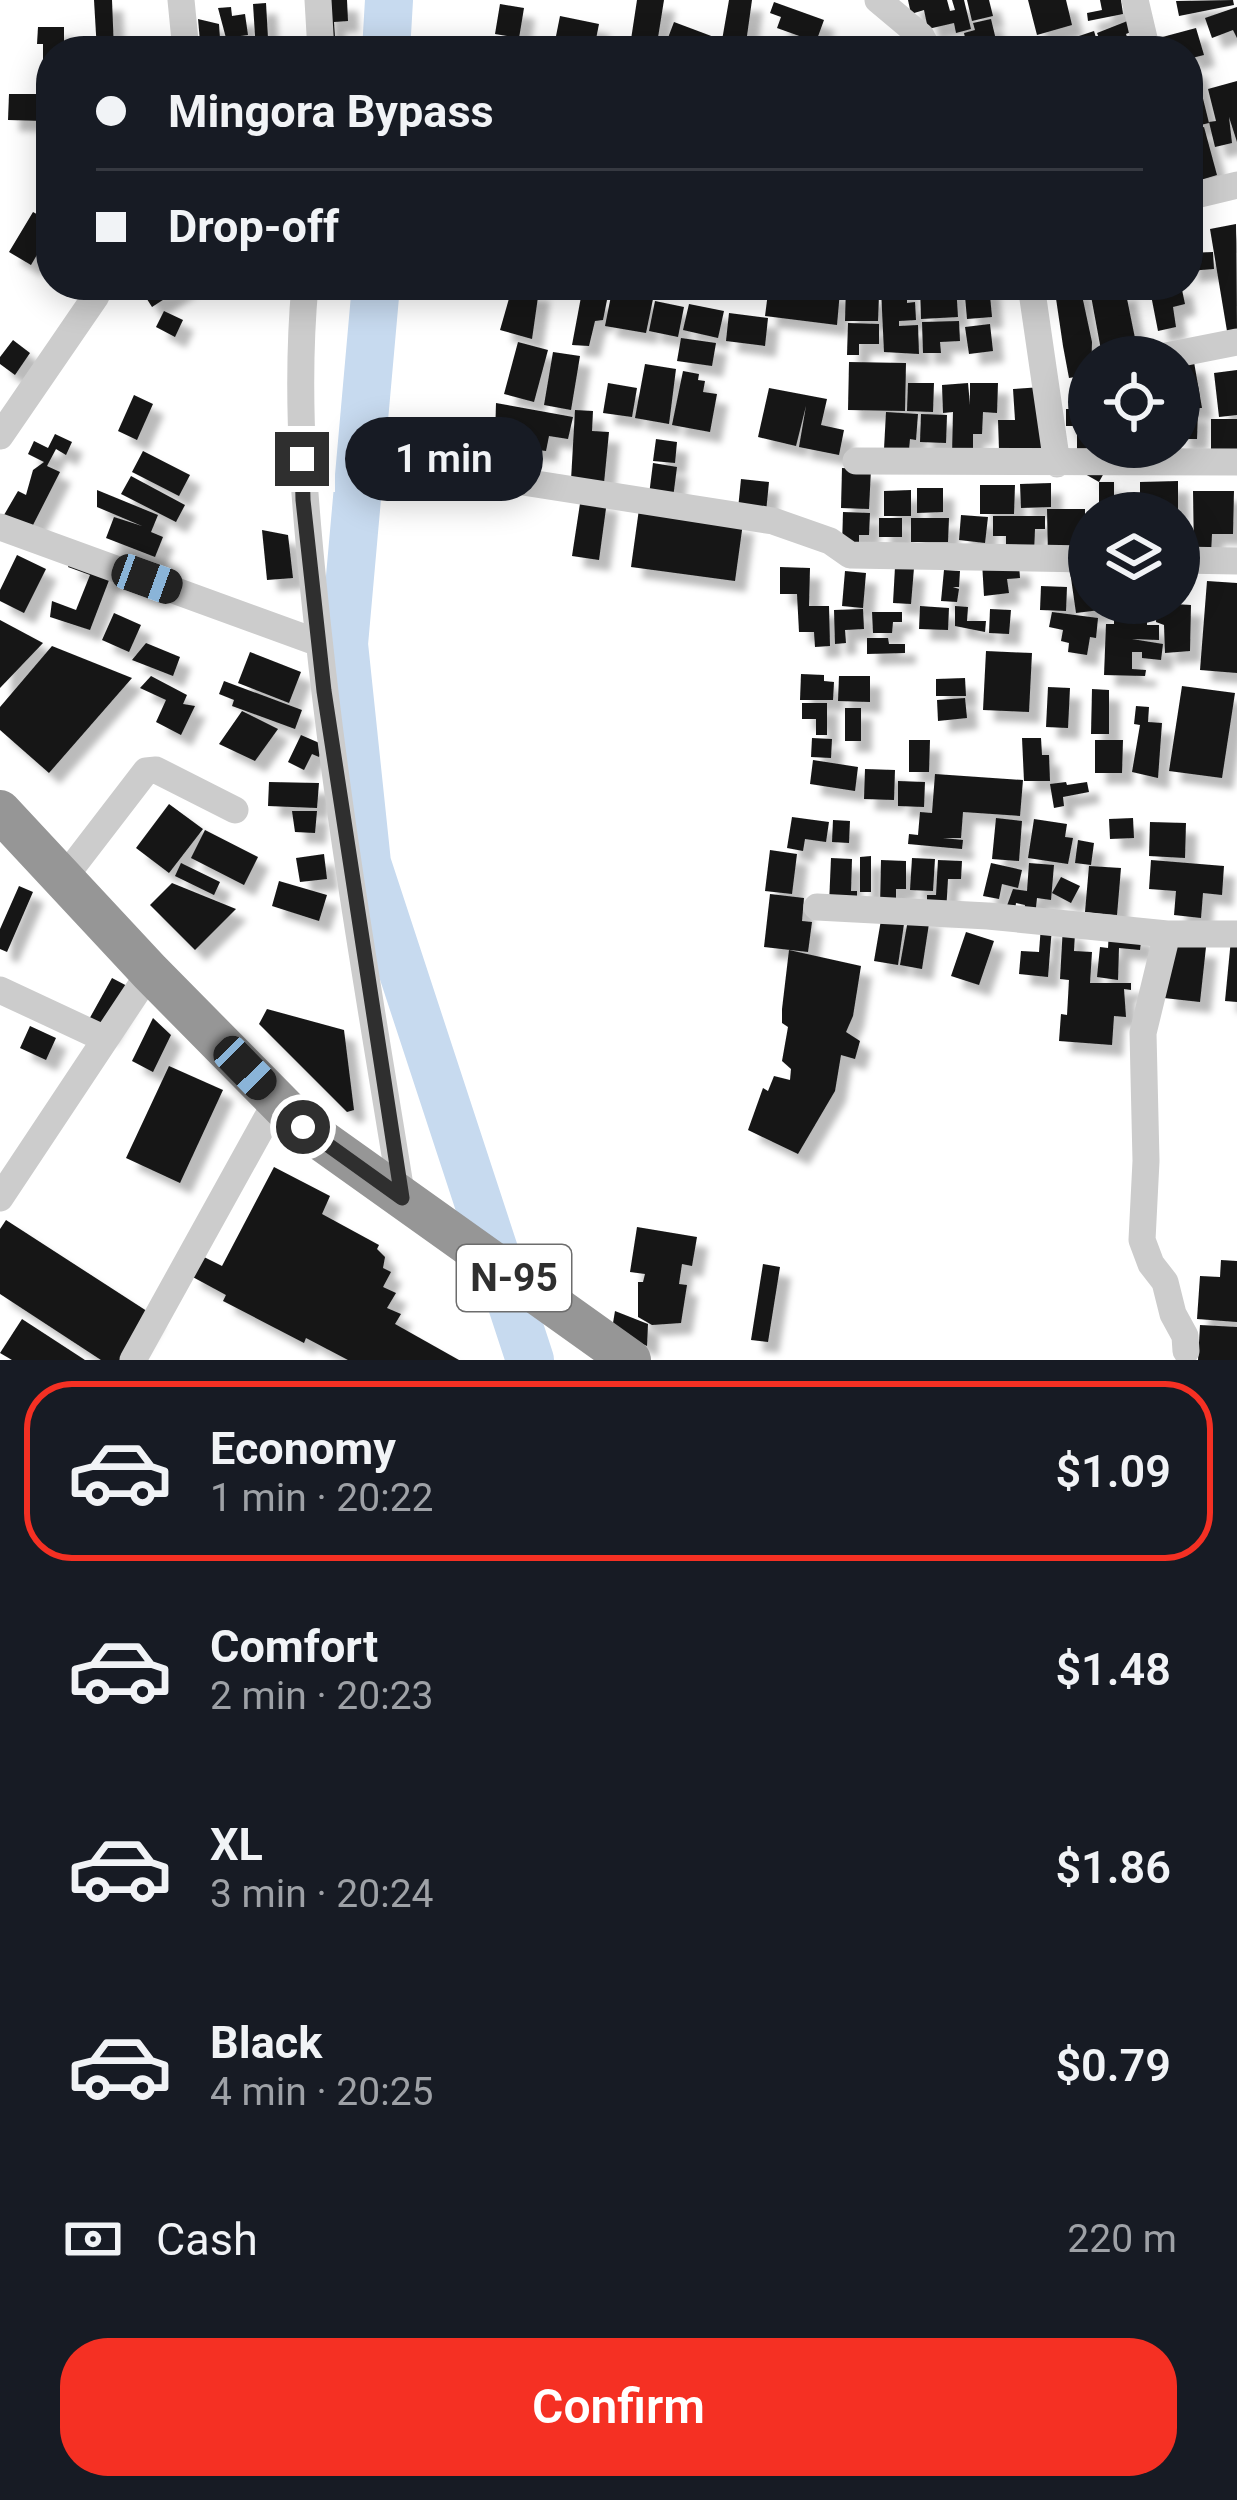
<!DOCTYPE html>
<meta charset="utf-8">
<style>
:root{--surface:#171b24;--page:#20242c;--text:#f1f3f6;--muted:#9ea1a6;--line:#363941;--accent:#f53023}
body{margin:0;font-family:Roboto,sans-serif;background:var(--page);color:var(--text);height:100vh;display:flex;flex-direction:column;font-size:45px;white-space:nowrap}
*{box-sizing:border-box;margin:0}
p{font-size:39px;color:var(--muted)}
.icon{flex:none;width:66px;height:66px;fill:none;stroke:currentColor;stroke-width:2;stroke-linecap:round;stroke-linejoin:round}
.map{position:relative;height:1360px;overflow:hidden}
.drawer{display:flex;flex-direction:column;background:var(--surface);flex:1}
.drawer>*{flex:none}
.banner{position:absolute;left:36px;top:36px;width:1167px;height:264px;border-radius:48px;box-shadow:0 6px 30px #0003;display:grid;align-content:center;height:264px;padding:0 60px;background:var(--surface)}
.fabs{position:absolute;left:1068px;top:336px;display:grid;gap:24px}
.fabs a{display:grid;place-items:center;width:132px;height:132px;border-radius:50%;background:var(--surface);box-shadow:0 6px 30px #0003;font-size:60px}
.end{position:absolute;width:54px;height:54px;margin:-27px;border:15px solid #2f2f2f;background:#fff;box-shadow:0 0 0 6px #fff}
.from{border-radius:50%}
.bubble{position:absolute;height:84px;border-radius:42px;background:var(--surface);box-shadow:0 6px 30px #0003;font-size:39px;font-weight:600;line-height:84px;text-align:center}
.car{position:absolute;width:36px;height:72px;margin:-36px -18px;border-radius:15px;box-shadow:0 0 9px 3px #0007;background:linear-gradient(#222 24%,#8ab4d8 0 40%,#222 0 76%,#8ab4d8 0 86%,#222 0)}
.banner b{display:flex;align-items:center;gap:42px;height:114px;font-size:45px}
.banner b+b{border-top:3px solid var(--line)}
.banner i{width:30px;height:30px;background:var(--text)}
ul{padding:21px 0 0;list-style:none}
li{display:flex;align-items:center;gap:36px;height:180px;margin:0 24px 18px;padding:0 36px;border:6px solid transparent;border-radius:48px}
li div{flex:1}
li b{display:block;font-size:45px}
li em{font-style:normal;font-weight:600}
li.active{border-color:var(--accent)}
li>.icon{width:108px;height:108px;stroke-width:1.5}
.pay{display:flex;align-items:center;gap:30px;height:132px;padding:0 60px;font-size:45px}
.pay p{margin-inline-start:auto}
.cta{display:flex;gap:24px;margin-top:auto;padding:24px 60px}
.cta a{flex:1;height:138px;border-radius:48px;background:var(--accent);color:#fff;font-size:48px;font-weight:600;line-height:138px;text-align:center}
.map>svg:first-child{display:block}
</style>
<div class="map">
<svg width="1237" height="1360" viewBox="0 0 1237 1360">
<defs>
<filter id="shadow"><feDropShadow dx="11" dy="11" stdDeviation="3" flood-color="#0004"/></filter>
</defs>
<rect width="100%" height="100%" fill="#fff"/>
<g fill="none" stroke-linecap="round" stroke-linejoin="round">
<path stroke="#c7daef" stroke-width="48" d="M386 51 389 0
M376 285 344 644 367 863 530 1360"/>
</g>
<path fill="#161616" filter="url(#shadow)" d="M94 0H112L114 51H97Z
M322 0H347L348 21 334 22 335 37 348 36 349 51H325Z
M637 0H664L656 50 630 46Z
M729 0H752L745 50 721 46Z
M908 0H947L950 11 955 10 952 0H964L971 29 956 33 954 23 928 29 924 10 911 14Z
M967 0H989L993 16 972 21Z
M1028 0H1066L1072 25 1037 35Z
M1100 0H1121L1123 14 1088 21 1087 13 1102 10Z
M1233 0 1234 5 1179 16 1176 1Z
M774 2 824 20 816 42 777 28 781 17 770 13Z
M266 3 268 38 280 37 281 51H256L253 4Z
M500 4 524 8 519 38 495 34Z
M231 7 232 16 245 14 248 35 226 38 218 8Z
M1237 7V38L1233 30 1212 38 1205 18Z
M560 16 599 24 594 49 555 41Z
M1135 18 1139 29 1126 34 1132 51H1104L1097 33Z
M198 19 219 24 220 39 200 41Z
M991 19 997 44 968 51 964 33 975 30 973 23Z
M674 22 714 37 711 48 692 40 688 51H663Z
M38 27H64V51H51V134H44L45 121 8 120 9 94H43V44H37Z
M1196 28 1204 55 1188 59V51H1158L1155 39Z
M1094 31 1100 51H1071L1067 40Z
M1195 66 1209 123 1188 128V68Z
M1237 81V142L1229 117 1232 143 1215 147 1209 122 1216 121 1208 89Z
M1204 127 1217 175 1194 182 1188 157V131Z
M33 212 51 222V231L31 265 9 252Z
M1236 224 1237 329 1227 331 1210 229Z
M1213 252 1214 269 1188 271V253Z
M138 285H186L152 307Z
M769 285 840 291 837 325 765 316Z
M846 285H858V294L879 295 878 321H845Z
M956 285 958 317 921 319 920 286Z
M964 285H989L992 317 967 319Z
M1054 285 1080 286 1092 342 1089 451H1077V426H1066V409H1078L1075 377 1069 378 1063 346Z
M1149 285H1181L1185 304 1173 307 1176 327 1158 331Z
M512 288 539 290 532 339 500 330Z
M907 288V303L915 302 916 320 899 321V326L918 325 919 354 884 352 881 289Z
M1125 289 1136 343 1101 350 1091 296Z
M612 291 653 299 646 333 605 326Z
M581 297 607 300 603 320 595 321 589 346 572 345Z
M655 301 684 307 678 337 649 331Z
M689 304 724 311 718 338 683 330Z
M164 311 183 320 175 337 156 327Z
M729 313 768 318 765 346 726 341Z
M959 321 960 341 940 342 941 353H923L922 322Z
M848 323 879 324V344H859V355H847Z
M990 324 993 351 969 354 965 327Z
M681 338 716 343 712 366 677 361Z
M13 340 30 353 15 375 0 364V357Z
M518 342 548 350 534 402 504 394Z
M553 352 580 356 571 410 544 405Z
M849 362 906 363 905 411 848 410Z
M1194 362 1202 408H1179V363Z
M645 364 676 369 669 424 635 418Z
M1237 370V415L1219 417 1214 373Z
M683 371 699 374 698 380 705 381 703 392 717 394 710 432 672 425Z
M608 383 637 388 632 417 603 413Z
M908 383H934L933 412 907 411Z
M968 383 970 405V383H998L997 413 983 412 982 434H973V456L952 455 953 412 943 413 942 385Z
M1042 387 1044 448 999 450 998 420H1015L1013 389Z
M769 388 827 399 821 425 844 430 839 455 799 447 806 406 796 446 758 437Z
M134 395 153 404 137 440 118 431Z
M496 403 573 417 568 439 549 436 546 451 522 448 520 472 494 471Z
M575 410 593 411 592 431 609 432 604 483 571 480Z
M1179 410 1198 411 1197 439H1179Z
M886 412 918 414 916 440 910 439 909 450 884 449Z
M921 414 947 415 946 443 920 442Z
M1211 419H1237V451L1211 452Z
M55 434 72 442 66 455 56 449 47 466 60 472 32 527 4 515 18 491 26 495 33 470 44 462 28 454 34 441 48 448Z
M656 439 677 442 675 463 653 461Z
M143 451 190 475 179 496 132 472Z
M653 463 677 467 673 498 649 495Z
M842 468 871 469 869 509 841 508Z
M1104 473 1099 482H1114V497H1124V513H1099V482L1085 474Z
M131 476 185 505 176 522 121 494Z
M741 479 769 482 766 512 738 509Z
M1178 481V511L1140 510V482Z
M1051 483V507L1021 508 1020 484Z
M980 485H1015L1014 514H980Z
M917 488H943V512L917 513Z
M97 490 158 515 151 532 163 537 155 557 106 538 114 517 142 526 97 507Z
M911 490V516H884V491Z
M1193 491H1234L1233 534H1212L1211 554H1194Z
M581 497 607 501 599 560 572 556Z
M639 509 743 523 735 581 631 567Z
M1047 509H1085V555L1048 556Z
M843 512 870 513 869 535H859V546H842Z
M961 515 988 517 985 543 959 540Z
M993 516H1045V529H1035L1034 553 1006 552V536H993Z
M879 518H902V537H879Z
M911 518H949L948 542H911Z
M262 530 288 535 293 578 267 580Z
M17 555 46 569 24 613 0 601V590Z
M71 559 111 575 90 630 50 617 52 601 76 610 90 575 68 567Z
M982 562 1019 565 1020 578 1007 579 1009 593 984 596Z
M780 567 810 568 809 606H829L830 646 815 647 814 632H799L797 594H780Z
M895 567 914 568 911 604 893 603Z
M1089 569V603H1100V610L1076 613 1070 571Z
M944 570 960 571 959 587H953L959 589 957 602 941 601Z
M845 571 866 573 863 608 842 606Z
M1207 581 1237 583V673L1200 670Z
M1041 586 1067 587 1066 611 1040 610Z
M1157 603 1191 605 1190 651 1165 653 1164 625 1156 622Z
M920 606 949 608 948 630 919 629Z
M955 606 968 607 967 621H986L985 632 955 626Z
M863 609 864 629 845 630 846 643 835 644 834 610Z
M990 609 1011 610 1009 634 989 633Z
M872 612H902V622H893L892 633H873Z
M1052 612 1098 618 1096 638 1090 637 1087 655 1068 652 1069 643 1061 641 1063 630 1049 627Z
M114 613 141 625 129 652 102 640Z
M1114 617 1147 618V625H1159V640L1132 639 1163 644 1161 660 1142 658V652H1132V669L1146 670 1145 676 1104 675 1106 624H1114Z
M0 620 43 643 0 688Z
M867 638H888L889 644H905V653L867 654Z
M146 643 180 657 173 676 132 660Z
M52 646 132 678 49 773 0 730V707Z
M986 651 1032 653 1029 712 983 710Z
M250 652 301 672 289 703 238 683Z
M801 674 824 675V681L834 682 833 700H800Z
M151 676 187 695 183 704 195 706 181 735 156 722 166 700 140 688Z
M839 676H870V702L838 701Z
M965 678 966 696H936V679Z
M224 681 302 710 295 729 232 706 234 700 219 694Z
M1182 686 1235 693 1222 778 1169 771Z
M1048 687 1070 688 1068 728 1046 727Z
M1092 689 1109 690V734H1091Z
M965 698 967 718 938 721 937 700Z
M802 703H827V735H816V719H802Z
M1136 706 1149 707 1148 722 1162 723 1158 778 1132 772 1140 725 1134 724Z
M845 708H861V741H845Z
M242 711 278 729 255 761 219 744Z
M301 735 324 745 319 757 312 754 304 770 288 762Z
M812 738 832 739 831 758 811 757Z
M1022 738H1041L1042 755H1049L1050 781H1024Z
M909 740H930L929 772H909Z
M1095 740H1123L1122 773H1095Z
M813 760 858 767 855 791 810 784Z
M865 769 895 770 894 800 864 799Z
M935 774 1023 780 1020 816 963 812 961 838H943L963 840 962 849 908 844 909 834 918 835 920 812 932 813Z
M898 781 925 782 924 807 898 806Z
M269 782 319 783 317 808 268 806Z
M1066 782 1067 785 1087 782 1089 792 1063 797 1064 806 1054 808 1050 784Z
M169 804 203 829 169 873 136 848Z
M292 811H317L315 833 295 832Z
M792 817 829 822 826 842 805 839 803 851 787 848Z
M996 818 1022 821 1019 861 992 859Z
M1133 818 1134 838 1110 839 1109 819Z
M1034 819 1067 824 1065 837 1073 838 1068 864 1028 858Z
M833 820 850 821 849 843 832 842Z
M1150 822 1186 823 1185 858 1149 856Z
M205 830 258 857 244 885 191 858Z
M1078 840 1094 843 1091 865 1075 863Z
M770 850 797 854 792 894 765 891Z
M324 854 327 879 300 882 296 858Z
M871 856V892H860V857Z
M831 858 852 859 851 891H857V905L829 904Z
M912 858 935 859 933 891 910 890Z
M881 860 906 861V889H896V909H880Z
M938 860 962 861 961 879H948L946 913 927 912V895H936Z
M1151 860 1224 866 1222 895 1203 893 1201 918 1174 915 1176 891 1149 889Z
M181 863 220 882 214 895 175 876Z
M991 863 1022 870 1018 888 1002 884 999 899 983 896Z
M1029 863 1054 865 1051 900 1037 898 1035 916 1024 915 1025 905 1016 903 1014 916 1004 914 1013 889 1027 891Z
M1089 866 1121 868 1117 915 1085 912Z
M1061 877 1080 886 1071 903 1052 893Z
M279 881 327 895 319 921 272 906Z
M172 883 236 909 195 950 150 905Z
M19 886 33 892 7 952 0 949V929Z
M770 894 804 898 802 921 812 922 808 952 764 947Z
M882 914 905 917 898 965 874 961Z
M909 914 930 917 922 969 900 965Z
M1041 926 1052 927 1048 977 1019 974 1021 951 1039 952Z
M1063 926 1075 933 1074 951 1092 952 1090 983H1131V990L1124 989 1126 1017 1114 1016 1112 1045 1059 1041 1061 1014 1067 1015 1069 980 1060 979Z
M1109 931 1142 934 1140 950 1119 948 1118 980 1097 977 1100 947 1108 948Z
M966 932 994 941 979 985 951 976Z
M1231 939 1237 940V1002L1225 1001Z
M1169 944 1206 947 1200 1002 1164 998Z
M789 950 861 966 853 1016 846 1032 860 1041 855 1059 841 1055 835 1091 798 1154 748 1130 763 1088 768 1091 774 1076 790 1080 791 1069 782 1061 788 1027 782 1023V1009Z
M112 978 131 988 106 1034 87 1023Z
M267 1009 344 1030 354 1110 347 1112 259 1024Z
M153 1018 171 1035 153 1072 132 1061Z
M30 1026 56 1038 46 1060 20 1048Z
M169 1066 223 1090 180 1183 126 1158Z
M274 1167 330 1196 322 1214 379 1245 377 1249 385 1257 383 1268 391 1272 383 1287 396 1293 387 1308 401 1314 395 1324 459 1360H348L306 1338 304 1343 223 1301 226 1295 189 1275 200 1255 222 1266Z
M6 1220 153 1315 124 1360H101L0 1294V1229Z
M637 1227 697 1237 692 1266 682 1264 679 1284 687 1285 681 1323 652 1325 638 1317V1282H643L645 1274 630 1272Z
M1221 1260 1237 1261V1322L1197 1319 1200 1276 1220 1277Z
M763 1264 780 1267 768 1342 751 1340Z
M615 1311 648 1324 647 1346 612 1329Z
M22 1319 85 1360H12L0 1353Z
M1200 1325 1237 1327V1360H1198Z"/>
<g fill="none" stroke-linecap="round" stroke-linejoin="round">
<path stroke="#ccc" stroke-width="27" d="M181 0 186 51
M318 0 321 51
M878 0 921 36 929 51
M1135 0 1147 51
M1188 197 1237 185
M305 285C294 404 306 522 319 639 339 827 372 1012 402 1198
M1031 285 1057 464
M1161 357 1237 342
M0 436 96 296
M856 461 1237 462
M485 476 773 521 830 541 850 555 1089 559
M0 527 319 643
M1179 560 1237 561
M63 879 146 771 156 770 235 810
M817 907 988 916 1167 934H1237
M1167 934 1143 1033 1146 1161 1142 1240 1151 1264 1165 1282 1173 1314 1185 1336 1186 1351
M0 990 105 1039
M0 1198 150 972
M133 1360 277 1100"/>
<path stroke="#969696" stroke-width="42" d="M0 811 150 972 303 1127 630 1360"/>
</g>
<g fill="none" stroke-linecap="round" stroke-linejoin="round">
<path stroke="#2f2f2f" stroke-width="15" d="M302 459 303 500 324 691 402 1198 303 1127"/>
</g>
<g text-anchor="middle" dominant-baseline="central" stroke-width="12" stroke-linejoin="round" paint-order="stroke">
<rect fill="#fff" stroke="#6d6d6d" stroke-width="3" x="457" y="1245" width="114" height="66" rx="9"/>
<g font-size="39" font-weight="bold" fill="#2f2f2f">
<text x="514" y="1278">N-95</text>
</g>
</g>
</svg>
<div class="fabs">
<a><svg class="icon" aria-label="locate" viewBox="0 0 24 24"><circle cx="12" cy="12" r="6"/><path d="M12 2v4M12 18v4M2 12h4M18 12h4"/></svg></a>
<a><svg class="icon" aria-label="layers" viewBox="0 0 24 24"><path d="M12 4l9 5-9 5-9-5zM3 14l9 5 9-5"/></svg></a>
</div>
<i class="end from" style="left:303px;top:1127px"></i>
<i class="end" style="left:302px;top:459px"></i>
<div class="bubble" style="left:345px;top:417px;width:198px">1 min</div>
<i class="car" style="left:147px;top:579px;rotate:110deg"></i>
<i class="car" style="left:245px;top:1068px;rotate:136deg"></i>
<div class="banner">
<b><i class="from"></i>Mingora Bypass</b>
<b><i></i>Drop-off</b>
</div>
</div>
<section class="drawer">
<ul>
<li class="active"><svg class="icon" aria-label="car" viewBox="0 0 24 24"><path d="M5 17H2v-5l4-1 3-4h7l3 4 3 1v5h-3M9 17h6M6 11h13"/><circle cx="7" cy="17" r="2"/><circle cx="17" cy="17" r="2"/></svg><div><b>Economy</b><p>1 min · 20:22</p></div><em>$1.09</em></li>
<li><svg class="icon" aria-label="car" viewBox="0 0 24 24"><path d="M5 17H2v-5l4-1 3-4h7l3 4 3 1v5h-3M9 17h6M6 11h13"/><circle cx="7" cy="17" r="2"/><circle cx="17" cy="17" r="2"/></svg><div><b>Comfort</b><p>2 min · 20:23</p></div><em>$1.48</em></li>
<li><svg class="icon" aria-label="car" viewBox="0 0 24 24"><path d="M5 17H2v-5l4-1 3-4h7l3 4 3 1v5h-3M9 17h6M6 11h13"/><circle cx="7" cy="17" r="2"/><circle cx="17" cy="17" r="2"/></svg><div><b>XL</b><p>3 min · 20:24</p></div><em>$1.86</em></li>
<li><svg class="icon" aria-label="car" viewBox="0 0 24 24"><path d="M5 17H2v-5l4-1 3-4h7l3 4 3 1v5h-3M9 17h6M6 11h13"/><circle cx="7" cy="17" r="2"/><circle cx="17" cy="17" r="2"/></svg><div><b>Black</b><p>4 min · 20:25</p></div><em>$0.79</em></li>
</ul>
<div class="pay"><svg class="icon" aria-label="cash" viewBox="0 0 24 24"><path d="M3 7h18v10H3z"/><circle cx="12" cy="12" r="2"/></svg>Cash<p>220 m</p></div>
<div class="cta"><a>Confirm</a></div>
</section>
